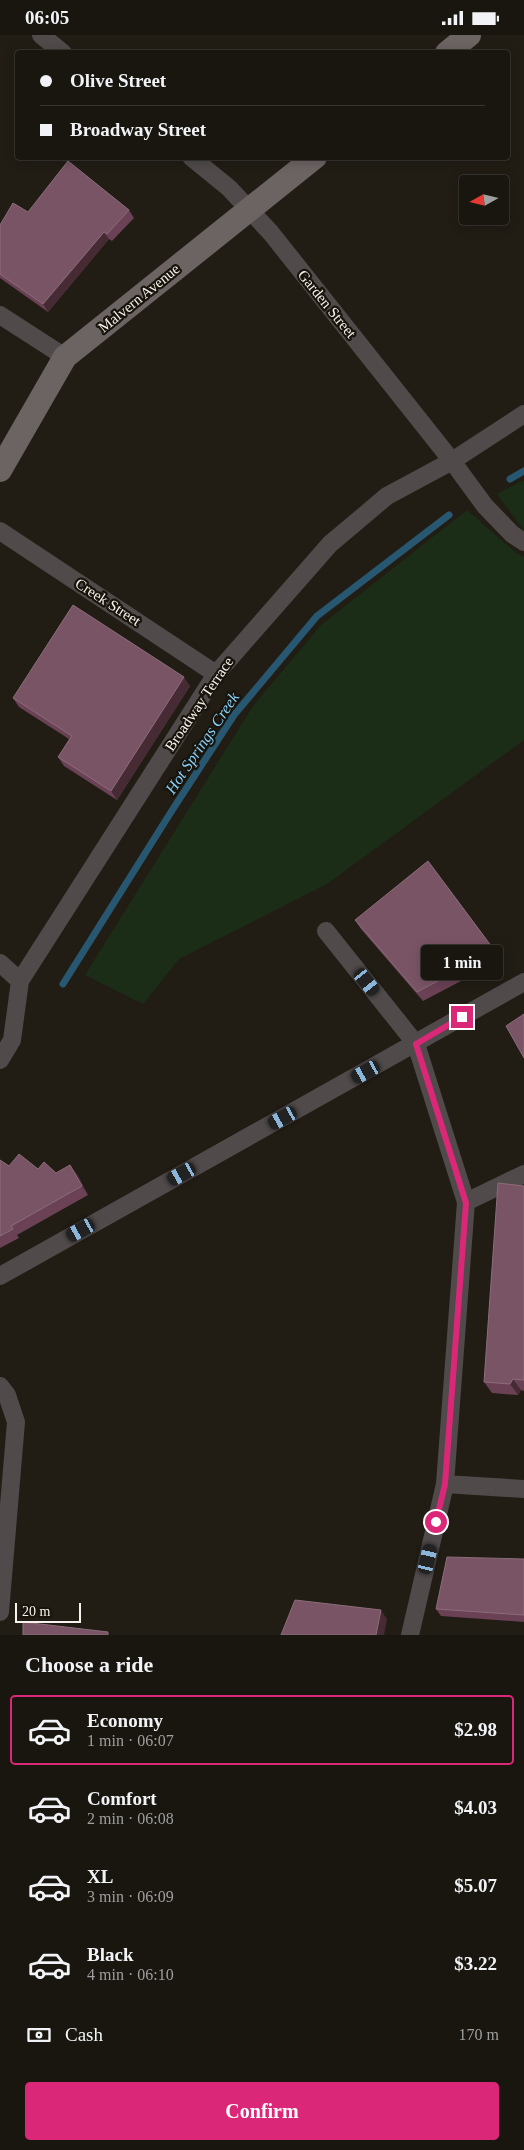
<!DOCTYPE html>
<meta charset="utf-8">
<style>
:root{--surface:#191610;--page:#26231e;--text:#f1f3f6;--muted:#9f9f9f;--line:#373530;--accent:#db2777}
body{margin:0;font-family:Georgia,serif;background:var(--page);color:var(--text);height:100vh;display:flex;flex-direction:column;font-size:19px;white-space:nowrap}
*{box-sizing:border-box;margin:0}
p{font-size:16px;color:var(--muted)}
.icon{flex:none;width:28px;height:28px;fill:none;stroke:currentColor;stroke-width:2;stroke-linecap:round;stroke-linejoin:round}
.map{position:relative;height:1600px;overflow:hidden}
.sheet{display:flex;flex-direction:column;background:var(--surface);flex:1}
.sheet>*{flex:none}
.top-card{position:absolute;left:15px;top:15px;width:495px;height:110px;border-radius:5px;box-shadow:0 2px 12px #0003,0 0 0 1px var(--line);display:grid;align-content:center;height:110px;padding:0 25px;background:var(--surface)}
.needle{width:32px;rotate:262deg}
.tools{position:absolute;left:459px;top:140px;display:grid;gap:10px}
.tools a{display:grid;place-items:center;width:50px;height:50px;border-radius:5px;background:var(--surface);box-shadow:0 2px 12px #0003,0 0 0 1px var(--line);font-size:25px}
.scale{position:absolute;left:15px;bottom:12px;width:66px;box-sizing:border-box;padding-left:5px;border:2px solid #f6f3ee;border-top:0;font-size:14px;line-height:18px;white-space:nowrap;color:#f6f3ee;-webkit-text-stroke:4px #18140c;paint-order:stroke}
.end{position:absolute;width:22px;height:22px;margin:-11px;border:6px solid #db2777;background:#fff;box-shadow:0 0 0 2px #fff}
.from{border-radius:50%}
.bubble{position:absolute;height:35px;border-radius:5px;background:var(--surface);box-shadow:0 2px 12px #0003,0 0 0 1px var(--line);font-size:16px;font-weight:700;line-height:35px;text-align:center}
.car{position:absolute;width:15px;height:30px;margin:-15px -8px;border-radius:6px;box-shadow:0 0 4px 1px #0007;background:linear-gradient(#222 24%,#8ab4d8 0 40%,#222 0 76%,#8ab4d8 0 86%,#222 0)}
.top-card b{display:flex;align-items:center;gap:18px;height:48px;font-size:19px}
.top-card b+b{border-top:1px solid var(--line)}
.top-card i{width:12px;height:12px;background:var(--text)}
ul{padding:0;list-style:none}
li{display:flex;align-items:center;gap:15px;height:70px;margin:0 10px 8px;padding:0 15px;border:2px solid transparent;border-radius:5px}
li div{flex:1}
li b{display:block;font-size:19px}
li em{font-style:normal;font-weight:700}
li.on{border-color:var(--accent)}
li>.icon{width:45px;height:45px;stroke-width:1.5}
h2{padding:0 25px;font-size:22px;line-height:60px}
.pay{display:flex;align-items:center;gap:12px;height:55px;padding:0 25px;font-size:19px}
.pay p{margin-inline-start:auto}
.button{display:flex;gap:10px;margin-top:auto;padding:10px 25px}
.button a{flex:1;height:58px;border-radius:5px;background:var(--accent);color:#fff;font-size:20px;font-weight:700;line-height:58px;text-align:center}
.status{display:flex;justify-content:space-between;align-items:center;height:35px;padding:0 25px;background:var(--surface);direction:ltr}
.status svg{height:14px;fill:currentColor}
.map>svg:first-child{display:block}
</style>
<div class="status"><b>06:05</b><svg viewBox="0 0 49 12"><path d="M0 12V9h3v3zM5 12V6h3v6zM10 12V3h3v9zM15 12V0h3v12zM26 1h20v11H26zM47 4h2v5h-2z"/></svg></div>
<div class="map">
<svg width="524" height="1600" viewBox="0 0 524 1600">
<rect width="100%" height="100%" fill="#211d15"/>
<path fill="#1b2d17" d="M524 445V496L497 459Z
M467 475 515 517 524 522V705L327 849 179 924 143 969 85 940 253 671 321 590Z"/>
<g fill="none" stroke-linecap="round" stroke-linejoin="round">
<path stroke="#285771" stroke-width="7" d="M510 444 524 436
M63 949 171 777 234 680 317 581 449 480"/>
<path stroke="#504a4a" stroke-width="18" d="M41 0 63 18
M191 122 229 153 271 198 452 426 485 471 512 499 524 507
M0 280 65 322
M0 496 216 639
M326 896 416 1009 466 1167 445 1449 410 1600
M0 928 20 946
M0 1025 12 1005 20 946 216 639 330 509 387 461 452 426 524 379
M466 1167 524 1139
M0 1241 524 947
M0 1351 7 1360 16 1387 0 1577
M445 1449 524 1454"/>
<path stroke="#6c6363" stroke-width="24" d="M447 18 469 0
M0 435 65 322 315 122"/>
</g>
<path fill="#6a4155" d="M129 175 134 183 112 206 109 204 48 277 0 243V190L28 177Z
M190 651 117 765 64 731 58 722 69 704 19 672 13 663Z
M355 885 495 916 501 925 423 966 361 894Z
M0 1125 9 1131 38 1134 56 1138 77 1139 88 1160 17 1200 19 1203 0 1213Z
M524 1151V1356L521 1355 518 1360 492 1358 484 1347Z
M524 1524V1587L441 1581 436 1574Z"/>
<path fill="#462b34" d="M104 197 109 204 48 277 43 269Z
M184 642 190 651 117 765 111 756Z
M70 1130 77 1139 88 1160 82 1151Z
M513 1344 521 1355 518 1360 510 1349Z
M381 1575 387 1584 384 1600H376Z"/>
<path fill="#795465" stroke="#8c6d7a" d="M68 126 129 175 107 199 104 197 43 269 0 239V190L13 168 28 177Z
M73 570 184 642 111 756 58 722 72 701 13 663Z
M428 826 495 916 417 957 355 885Z
M524 979V1023L506 991Z
M19 1119 38 1134 44 1127 56 1138 70 1130 82 1151 11 1191 13 1194 0 1201V1125L9 1131Z
M498 1148 524 1151V1345L513 1344 510 1349 484 1347Z
M447 1522 524 1524V1580L436 1574Z
M295 1565 381 1575 376 1600H281Z
M23 1587 108 1597V1600H23Z"/>
<g fill="none" stroke-linecap="round" stroke-linejoin="round">
<path stroke="#db2777" stroke-width="6" d="M436 1487 445 1449 466 1168 416 1009 462 982"/>
</g>
<g text-anchor="middle" dominant-baseline="central" stroke-width="4.5" stroke-linejoin="round" paint-order="stroke">
<g font-size="15" fill="#f6f3ee" stroke="#18140c">
<text transform="translate(139 263) rotate(-39)">Malvern Avenue</text>
<text transform="translate(327 269) rotate(51)">Garden Street</text>
<text transform="translate(108 567) rotate(33)">Creek Street</text>
<text transform="translate(199 669) rotate(-56)">Broadway Terrace</text>
</g>
<g font-size="16" font-style="italic" fill="#86d0fd" stroke="#18140c">
<text transform="translate(202 708) rotate(-56)">Hot Springs Creek</text>
</g>
</g>
</svg>
<div class="tools">
<a><svg class="needle" viewBox="-14 -14 28 28"><path d="M0-13l5 13h-10z" fill="#e53935"/><path d="M0 13l5-13h-10z" fill="#9f9f9f"/></svg></a>
</div>
<div class="scale">20 m</div>
<i class="end from" style="left:436px;top:1487px"></i>
<i class="end" style="left:462px;top:982px"></i>
<div class="bubble" style="left:421px;top:910px;width:82px">1 min</div>
<i class="car" style="left:367px;top:947px;rotate:141deg"></i>
<i class="car" style="left:366px;top:1037px;rotate:241deg"></i>
<i class="car" style="left:283px;top:1083px;rotate:241deg"></i>
<i class="car" style="left:182px;top:1139px;rotate:241deg"></i>
<i class="car" style="left:81px;top:1195px;rotate:241deg"></i>
<i class="car" style="left:428px;top:1524px;rotate:13deg"></i>
<div class="top-card">
<b><i class="from"></i>Olive Street</b>
<b><i></i>Broadway Street</b>
</div>
</div>
<section class="sheet">
<h2>Choose a ride</h2>
<ul>
<li class="on"><svg class="icon" aria-label="car" viewBox="0 0 24 24"><path d="M5 17H2v-5l4-1 3-4h7l3 4 3 1v5h-3M9 17h6M6 11h13"/><circle cx="7" cy="17" r="2"/><circle cx="17" cy="17" r="2"/></svg><div><b>Economy</b><p>1 min · 06:07</p></div><em>$2.98</em></li>
<li><svg class="icon" aria-label="car" viewBox="0 0 24 24"><path d="M5 17H2v-5l4-1 3-4h7l3 4 3 1v5h-3M9 17h6M6 11h13"/><circle cx="7" cy="17" r="2"/><circle cx="17" cy="17" r="2"/></svg><div><b>Comfort</b><p>2 min · 06:08</p></div><em>$4.03</em></li>
<li><svg class="icon" aria-label="car" viewBox="0 0 24 24"><path d="M5 17H2v-5l4-1 3-4h7l3 4 3 1v5h-3M9 17h6M6 11h13"/><circle cx="7" cy="17" r="2"/><circle cx="17" cy="17" r="2"/></svg><div><b>XL</b><p>3 min · 06:09</p></div><em>$5.07</em></li>
<li><svg class="icon" aria-label="car" viewBox="0 0 24 24"><path d="M5 17H2v-5l4-1 3-4h7l3 4 3 1v5h-3M9 17h6M6 11h13"/><circle cx="7" cy="17" r="2"/><circle cx="17" cy="17" r="2"/></svg><div><b>Black</b><p>4 min · 06:10</p></div><em>$3.22</em></li>
</ul>
<div class="pay"><svg class="icon" aria-label="cash" viewBox="0 0 24 24"><path d="M3 7h18v10H3z"/><circle cx="12" cy="12" r="2"/></svg>Cash<p>170 m</p></div>
<div class="button"><a>Confirm</a></div>
</section>
